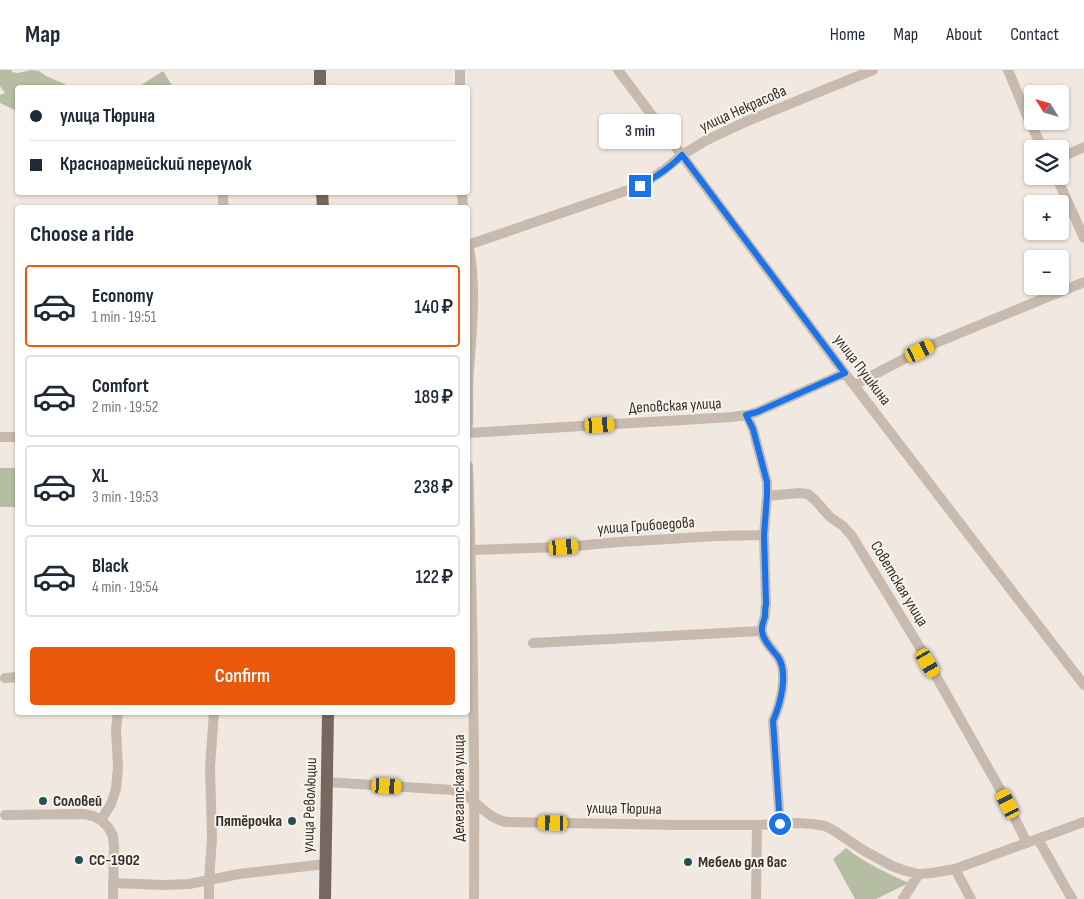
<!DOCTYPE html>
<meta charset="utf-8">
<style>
:root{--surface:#fff;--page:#f2f2f3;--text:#1f2937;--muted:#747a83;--line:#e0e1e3;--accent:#ea580c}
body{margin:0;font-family:"Sofia Sans Condensed",sans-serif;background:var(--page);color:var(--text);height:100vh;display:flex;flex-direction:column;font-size:19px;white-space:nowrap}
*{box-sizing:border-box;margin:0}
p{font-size:16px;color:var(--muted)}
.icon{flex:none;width:28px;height:28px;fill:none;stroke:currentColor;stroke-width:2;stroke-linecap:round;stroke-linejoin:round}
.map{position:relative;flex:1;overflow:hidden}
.details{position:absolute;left:15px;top:135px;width:455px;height:510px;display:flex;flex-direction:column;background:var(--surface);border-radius:5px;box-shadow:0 1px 4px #0004}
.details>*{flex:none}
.banner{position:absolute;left:15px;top:15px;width:455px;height:110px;border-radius:5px;box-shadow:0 1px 4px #0004;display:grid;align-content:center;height:110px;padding:0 15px;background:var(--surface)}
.needle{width:32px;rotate:307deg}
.fabs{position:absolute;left:1024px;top:15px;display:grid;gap:10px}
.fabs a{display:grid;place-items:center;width:45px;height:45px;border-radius:5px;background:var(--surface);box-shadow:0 1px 4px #0004;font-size:25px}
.end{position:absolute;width:22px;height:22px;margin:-11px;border:6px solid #1a73e8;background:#fff;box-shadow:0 0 0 2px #fff}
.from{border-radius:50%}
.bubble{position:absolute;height:35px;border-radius:5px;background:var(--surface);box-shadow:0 1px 4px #0004;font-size:16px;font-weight:600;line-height:35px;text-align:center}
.car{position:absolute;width:15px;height:30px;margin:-15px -8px;border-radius:6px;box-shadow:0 0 4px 1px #0007;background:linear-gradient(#f5c518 24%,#345 0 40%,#f5c518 0 76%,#345 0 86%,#f5c518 0)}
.banner b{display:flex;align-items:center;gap:18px;height:48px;font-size:19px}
.banner b+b{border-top:1px solid var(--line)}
.banner i{width:12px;height:12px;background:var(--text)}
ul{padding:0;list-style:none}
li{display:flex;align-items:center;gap:15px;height:82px;margin:0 10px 8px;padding:0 5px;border:2px solid var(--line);border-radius:5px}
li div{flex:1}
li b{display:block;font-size:19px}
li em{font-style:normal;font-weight:600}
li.active{border-color:var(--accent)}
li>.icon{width:45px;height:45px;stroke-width:1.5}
h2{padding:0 15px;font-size:22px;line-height:60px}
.primary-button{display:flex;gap:10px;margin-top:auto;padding:10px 15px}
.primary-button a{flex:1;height:58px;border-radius:5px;background:var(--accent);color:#fff;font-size:20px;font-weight:600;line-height:58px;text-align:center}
header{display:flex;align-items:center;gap:30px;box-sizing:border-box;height:70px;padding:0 25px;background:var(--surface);border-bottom:1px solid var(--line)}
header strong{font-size:24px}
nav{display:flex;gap:28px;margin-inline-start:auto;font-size:18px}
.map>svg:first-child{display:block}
</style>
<header>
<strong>Map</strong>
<nav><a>Home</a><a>Map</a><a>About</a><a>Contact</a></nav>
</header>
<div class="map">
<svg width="1084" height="829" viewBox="0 0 1084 829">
<rect width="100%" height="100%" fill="#f1e9e1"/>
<path fill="#b5bea3" d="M0 0H12V2L17 3 32 0 39 1 46 6 65 14 64 17 18 18 17 41 0 33V25L5 23 0 16Z
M163 1 173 17H138Z
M0 398H17V437H0Z
M846 778C865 793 887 803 909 813L876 829H855L833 789Z"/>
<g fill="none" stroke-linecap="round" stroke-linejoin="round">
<path stroke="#c8baae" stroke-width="10" d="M460 0V18
M618 0 850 310 1084 615
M1008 0 1027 46 1043 79
M1060 88 1084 77
M1056 106 1084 168
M223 122V131L224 138
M462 122 463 138
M468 173C477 215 472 258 469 300 467 318 469 336 468 354
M468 175 640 116 664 100 682 85 705 71 745 52 873 0
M854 315 931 275 1084 212
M747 345 753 359 767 412V426L764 465 766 534C765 538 765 542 765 546 764 551 761 556 762 561 763 571 773 580 778 587 789 603 780 635 773 651L780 753
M468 363 732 347 747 345 757 342 845 303
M0 367H18
M468 396C473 540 475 685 474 829
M767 426 799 423 808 424 815 430 830 447 843 456 852 466 919 576 1001 721 1027 773
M471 480 564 477 619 472 718 466 764 465
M533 573 762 561
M5 608 18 607
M327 712 453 720C475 725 483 747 506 752L680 755H757L798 753 813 754 825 756 833 760 863 780 892 796 906 801 919 804 932 803 955 799 1084 752
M5 745 83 744 93 746 101 750 108 757 113 766 114 776 113 829
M101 750 111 734 116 719 118 697 116 660 118 642
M1038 769 1072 829
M955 799 971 829
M113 813 163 815 189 814 239 804 325 794
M209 829V811L212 768 210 697 214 642
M756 829 757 755
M903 829 919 804"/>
<path stroke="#77675f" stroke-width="12" d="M320 0V18
M322 122 323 138
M325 829 328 642"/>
</g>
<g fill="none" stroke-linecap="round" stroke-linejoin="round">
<path stroke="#1a73e8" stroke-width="6" d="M640 116C655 107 670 98 682 85L845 303 757 342 746 345 753 359 767 412V426L764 465 766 534C765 538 765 542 765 546 764 551 761 556 762 561 763 571 773 580 778 587 789 603 780 635 773 651L780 754"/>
</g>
<g fill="#265154" stroke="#f9f3ed" stroke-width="2">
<circle cx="43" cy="731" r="5"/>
<circle cx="292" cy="751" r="5"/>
<circle cx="79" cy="790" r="5"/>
<circle cx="688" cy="792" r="5"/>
</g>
<g text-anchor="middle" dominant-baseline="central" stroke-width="4" stroke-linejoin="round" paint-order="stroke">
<g font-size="16" fill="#372f2c" stroke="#f9f3ed">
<text transform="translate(743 39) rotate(-24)">улица Некрасова</text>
<text transform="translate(862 300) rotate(53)">улица Пушкина</text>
<text transform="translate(675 336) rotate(-3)">Деповская улица</text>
<text transform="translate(646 456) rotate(-4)">улица Грибоедова</text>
<text transform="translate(899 514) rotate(59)">Советская улица</text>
<text transform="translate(459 718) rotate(-90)">Делегатская улица</text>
<text transform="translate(310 735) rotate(-88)">улица Революции</text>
<text transform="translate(624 739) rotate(1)">улица Тюрина</text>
</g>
<g font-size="16" font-weight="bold" fill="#372f2c" stroke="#f9f3ed" text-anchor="start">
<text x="53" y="731">Соловей</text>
<text x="282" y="751" text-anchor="end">Пятёрочка</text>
<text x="89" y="790">СС-1902</text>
<text x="698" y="792">Мебель для вас</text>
</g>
</g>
</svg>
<div class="fabs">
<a><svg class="needle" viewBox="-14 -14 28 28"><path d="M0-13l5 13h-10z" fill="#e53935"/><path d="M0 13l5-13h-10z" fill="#747a83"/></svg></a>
<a><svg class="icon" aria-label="layers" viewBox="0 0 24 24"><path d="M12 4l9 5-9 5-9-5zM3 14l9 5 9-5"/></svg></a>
<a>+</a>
<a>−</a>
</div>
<i class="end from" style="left:780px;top:754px"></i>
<i class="end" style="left:640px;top:116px"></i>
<div class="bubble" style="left:599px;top:44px;width:82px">3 min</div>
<i class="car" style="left:920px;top:281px;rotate:64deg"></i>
<i class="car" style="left:600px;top:355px;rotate:87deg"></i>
<i class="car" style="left:564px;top:477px;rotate:85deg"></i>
<i class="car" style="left:928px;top:593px;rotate:150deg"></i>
<i class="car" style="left:387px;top:716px;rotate:93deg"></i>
<i class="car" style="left:1008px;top:734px;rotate:333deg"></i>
<i class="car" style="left:553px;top:753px;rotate:271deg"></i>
<div class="banner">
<b><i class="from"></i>улица Тюрина</b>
<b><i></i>Красноармейский переулок</b>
</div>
<section class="details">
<h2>Choose a ride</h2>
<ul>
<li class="active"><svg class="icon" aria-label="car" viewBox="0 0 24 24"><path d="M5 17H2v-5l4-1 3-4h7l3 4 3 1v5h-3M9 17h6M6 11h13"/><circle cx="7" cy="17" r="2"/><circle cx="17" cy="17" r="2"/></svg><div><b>Economy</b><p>1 min · 19:51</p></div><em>140 ₽</em></li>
<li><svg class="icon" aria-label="car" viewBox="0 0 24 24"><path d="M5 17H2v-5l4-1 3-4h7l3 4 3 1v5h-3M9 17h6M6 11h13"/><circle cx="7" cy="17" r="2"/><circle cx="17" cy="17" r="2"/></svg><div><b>Comfort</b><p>2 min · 19:52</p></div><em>189 ₽</em></li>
<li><svg class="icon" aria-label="car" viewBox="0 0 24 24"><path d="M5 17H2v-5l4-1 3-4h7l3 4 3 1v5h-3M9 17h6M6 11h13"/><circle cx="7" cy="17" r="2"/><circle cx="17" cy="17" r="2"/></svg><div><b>XL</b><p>3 min · 19:53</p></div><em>238 ₽</em></li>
<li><svg class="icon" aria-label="car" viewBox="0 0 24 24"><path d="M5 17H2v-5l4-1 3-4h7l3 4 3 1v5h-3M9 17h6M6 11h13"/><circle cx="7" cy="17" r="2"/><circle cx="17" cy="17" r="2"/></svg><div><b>Black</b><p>4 min · 19:54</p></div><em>122 ₽</em></li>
</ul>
<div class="primary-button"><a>Confirm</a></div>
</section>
</div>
